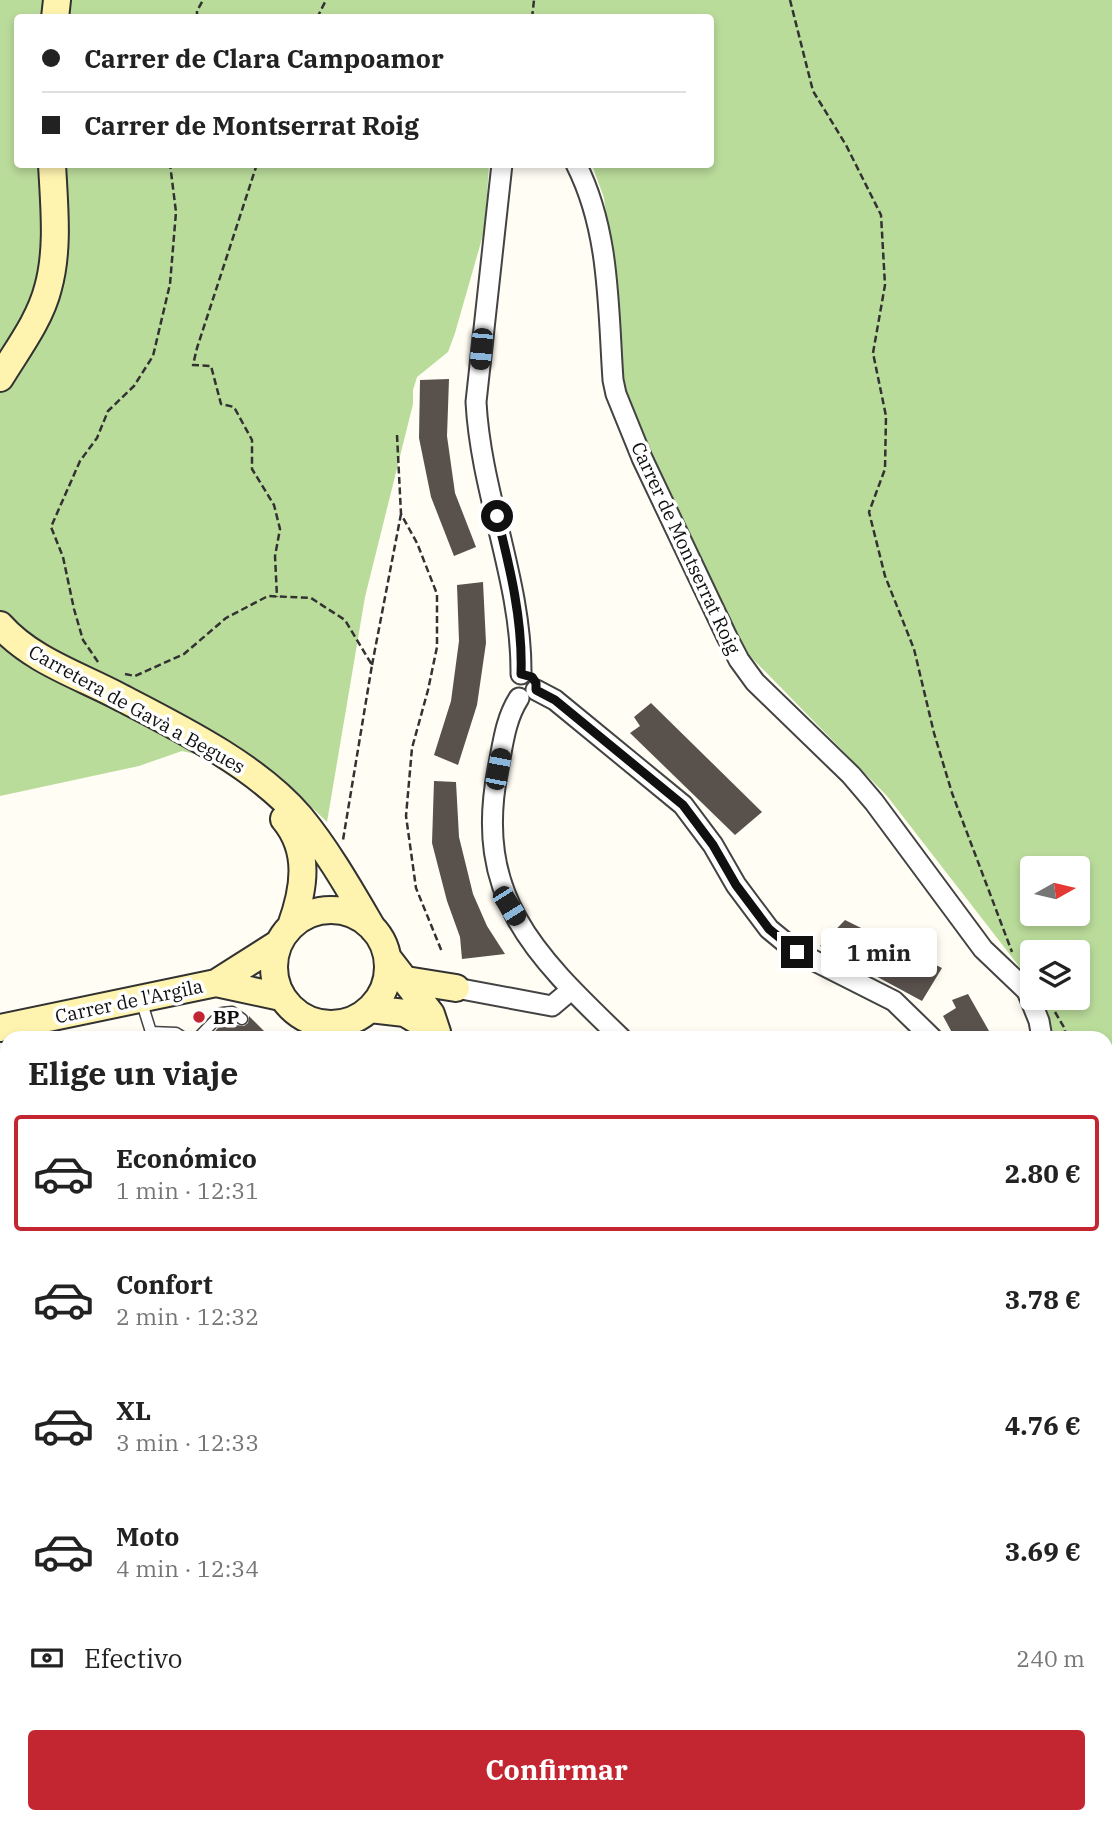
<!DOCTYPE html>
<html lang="es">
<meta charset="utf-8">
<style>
:root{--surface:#fff;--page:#f2f2f2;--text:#222;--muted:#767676;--line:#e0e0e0;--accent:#c32631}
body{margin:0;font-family:"IBM Plex Serif",serif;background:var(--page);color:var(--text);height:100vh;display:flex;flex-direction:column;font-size:26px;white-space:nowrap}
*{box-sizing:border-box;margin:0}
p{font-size:23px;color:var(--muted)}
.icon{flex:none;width:38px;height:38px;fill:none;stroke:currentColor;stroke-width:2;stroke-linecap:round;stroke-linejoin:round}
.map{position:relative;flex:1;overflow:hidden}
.details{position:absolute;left:0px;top:1031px;width:1113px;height:793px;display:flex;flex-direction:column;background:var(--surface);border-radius:21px 21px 0 0;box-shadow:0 4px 10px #0003}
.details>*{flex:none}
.banner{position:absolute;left:14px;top:14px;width:700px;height:154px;border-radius:7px;box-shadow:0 4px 10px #0003;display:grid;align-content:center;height:154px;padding:0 28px;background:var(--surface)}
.needle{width:46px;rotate:82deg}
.controls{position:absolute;left:1020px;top:856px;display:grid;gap:14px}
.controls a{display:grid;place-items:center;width:70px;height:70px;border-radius:7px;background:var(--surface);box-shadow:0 4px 10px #0003;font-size:35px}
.end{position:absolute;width:32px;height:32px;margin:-16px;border:9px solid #101010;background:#fff;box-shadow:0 0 0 4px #fff}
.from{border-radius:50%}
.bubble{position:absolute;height:49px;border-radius:7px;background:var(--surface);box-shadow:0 4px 10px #0003;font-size:23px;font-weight:700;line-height:49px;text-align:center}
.car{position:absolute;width:21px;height:42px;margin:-21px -10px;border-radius:9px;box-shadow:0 0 5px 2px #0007;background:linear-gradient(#222 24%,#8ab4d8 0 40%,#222 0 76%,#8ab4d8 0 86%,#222 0)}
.banner b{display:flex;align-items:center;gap:24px;height:66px;font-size:26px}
.banner b+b{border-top:2px solid var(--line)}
.banner i{width:18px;height:18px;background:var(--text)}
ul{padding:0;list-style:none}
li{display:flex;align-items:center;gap:21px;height:116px;margin:0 14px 10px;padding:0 14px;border:4px solid transparent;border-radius:7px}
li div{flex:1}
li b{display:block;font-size:26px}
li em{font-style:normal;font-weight:700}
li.selected{border-color:var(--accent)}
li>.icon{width:63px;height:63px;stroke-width:1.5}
h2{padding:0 28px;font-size:32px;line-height:84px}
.pay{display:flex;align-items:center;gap:18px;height:77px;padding:0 28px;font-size:26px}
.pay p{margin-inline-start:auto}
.button{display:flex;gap:14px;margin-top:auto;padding:14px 28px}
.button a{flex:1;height:80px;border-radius:7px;background:var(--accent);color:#fff;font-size:28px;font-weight:700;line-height:80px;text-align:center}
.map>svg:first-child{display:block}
</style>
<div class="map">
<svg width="1112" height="1823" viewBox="0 0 1112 1823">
<rect width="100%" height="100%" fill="#fffdf4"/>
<path fill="#d5ebbc" d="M1106 1318 1112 1333V1470L1106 1466Z"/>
<path fill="#badc9b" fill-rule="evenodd" d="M0 0H1112V1333L1106 1318V1038H1051L1049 1015 1038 998H1078V952H1032V988L1018 965 887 796 745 651 687 535 623 387 617 300 604 198 592 165 710 164V18H18V164L489 165 485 228 455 333 448 352 417 377 413 390V404L365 597 327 822 276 773 182 751 139 766 0 796ZM1032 868H1078V914H1032Z"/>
<path fill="#d9e3c3" d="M0 1055 7 1063V1438L0 1431Z"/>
<path fill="#59514c" d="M449 379 447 436 455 493 476 547 454 556 431 497 419 438 420 380Z
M483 582 486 643 477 705 458 765 434 755 451 701 459 641 457 585Z
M651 703 762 812 735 835 630 733 640 726 634 717Z
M434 781 456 782 459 837 473 894 487 926 505 954 462 959 460 937 447 901 432 843Z
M845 920 942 968 922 1001 820 946Z
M968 994 993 1038H955L943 1016 956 1008 952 1000Z
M249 1016 271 1038H209L225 1020H230L236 1025 244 1026 248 1023Z"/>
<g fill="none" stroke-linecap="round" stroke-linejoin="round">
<g stroke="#434343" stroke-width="13">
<path id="lane" d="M141 1000 151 1032 156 1038
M151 1032 176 1033 184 1038
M198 1038 222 1013 232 1012 242 1019"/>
</g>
<g stroke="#434343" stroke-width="23">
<path id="street" d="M502 164 476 402C481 495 522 581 521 674
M576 164C610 231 608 307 613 380L616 394 642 458 727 637 739 660 755 682 851 775 874 802 983 949 1027 991 1039 1021 1042 1038
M536 690 555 700 683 805 713 845 736 885 769 929 797 952 894 1001 932 1038
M519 698C505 720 503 744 498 769 473 897 535 955 621 1038
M456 988 552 1006 571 990
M1106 1518 1112 1523
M1106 1568 1112 1565
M0 1792 7 1788
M124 1816 128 1823
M374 1816 378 1823
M628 1816 632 1823
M1097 1816 1101 1823
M209 1823 222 1816
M570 1823 572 1816
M738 1823 740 1816
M908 1823 909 1816
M976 1823 977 1816
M996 1823 997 1816"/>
</g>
<g stroke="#323232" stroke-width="30">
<path id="secondary" d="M55 18 57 0
M0 378C17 350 40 320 48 288 59 249 54 204 52 164
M0 625C31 660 78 675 118 696 178 727 257 766 300 817 328 851 350 890 373 929
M284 819C311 851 304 890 291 926
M274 967a57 57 0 1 1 114 0a57 57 0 1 1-114 0Z
M387 957 431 1014 437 1032
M406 980 456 988
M216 983 281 997
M370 1009 405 1013 437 1032
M0 1028 216 983 279 943
M0 1568 7 1567
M0 1626H7"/>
</g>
<path stroke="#323232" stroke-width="2.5" stroke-dasharray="7 3.5" stroke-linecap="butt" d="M790 0 813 91 846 145 881 215 885 285 873 353 886 416 885 469 869 512 885 576 914 649 934 733 952 793 1012 952
M197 18V11L203 0
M317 18 326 0
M532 18 534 0
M257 164 197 348 193 365 211 366 221 404 234 407 252 440V469L274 505 280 529 275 556 277 597
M397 435 401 514 417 543 437 594V647L428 690 412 748 406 816 416 888 442 952
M98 662 83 640 74 609 63 557 51 527 80 461 97 438 108 411 134 386 153 356 170 284 176 212 170 164
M372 665 401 514
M125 674 135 676 184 654 226 618 268 596 311 598 345 620 372 665 343 840
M1055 1012 1065 1029V1038
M1106 1106 1112 1105
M1106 1438 1112 1455
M1016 1823 1017 1816"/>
<use href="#lane" stroke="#fff" stroke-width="10"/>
<use href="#street" stroke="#fff" stroke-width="19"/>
<use href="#secondary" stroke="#fff4af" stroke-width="26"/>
</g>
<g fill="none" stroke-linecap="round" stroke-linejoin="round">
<path stroke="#101010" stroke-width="9" d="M497 516C510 568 523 621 521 674L532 677 536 683V690L555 700 683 805 713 845 736 885 769 929 797 952"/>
</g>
<circle fill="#c32631" stroke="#fff" stroke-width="2.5" cx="199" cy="1017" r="7"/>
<g text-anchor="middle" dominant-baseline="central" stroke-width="7" stroke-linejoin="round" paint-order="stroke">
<g font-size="19" fill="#101010" stroke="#fff">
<text transform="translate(686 548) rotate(65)">Carrer de Montserrat Roig</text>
<text transform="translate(137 709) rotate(29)">Carretera de Gavà a Begues</text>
<text transform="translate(129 1001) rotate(-12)">Carrer de l'Argila</text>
</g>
<g font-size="19" font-weight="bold" fill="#101010" stroke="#fff" text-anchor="start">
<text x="213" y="1017">BP</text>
</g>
</g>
</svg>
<div class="controls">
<a><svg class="needle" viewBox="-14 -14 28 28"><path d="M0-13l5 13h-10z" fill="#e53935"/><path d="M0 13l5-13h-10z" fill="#767676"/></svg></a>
<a><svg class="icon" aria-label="layers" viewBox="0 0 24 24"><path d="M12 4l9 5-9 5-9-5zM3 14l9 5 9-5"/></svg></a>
</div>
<i class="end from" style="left:497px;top:516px"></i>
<i class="end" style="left:797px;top:952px"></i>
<div class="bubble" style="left:821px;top:928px;width:116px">1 min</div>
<i class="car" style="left:481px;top:349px;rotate:185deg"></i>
<i class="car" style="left:498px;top:769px;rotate:11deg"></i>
<i class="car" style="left:509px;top:906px;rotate:148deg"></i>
<div class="banner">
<b><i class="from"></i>Carrer de Clara Campoamor</b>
<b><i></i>Carrer de Montserrat Roig</b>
</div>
<section class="details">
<h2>Elige un viaje</h2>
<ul>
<li class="selected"><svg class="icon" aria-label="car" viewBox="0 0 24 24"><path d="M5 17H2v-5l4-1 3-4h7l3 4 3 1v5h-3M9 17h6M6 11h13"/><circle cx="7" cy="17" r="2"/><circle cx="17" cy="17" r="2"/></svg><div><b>Económico</b><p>1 min · 12:31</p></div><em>2.80 €</em></li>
<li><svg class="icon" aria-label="car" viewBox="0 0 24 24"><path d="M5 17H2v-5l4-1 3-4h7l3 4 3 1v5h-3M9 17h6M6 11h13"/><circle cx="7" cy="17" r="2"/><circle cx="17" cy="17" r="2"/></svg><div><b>Confort</b><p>2 min · 12:32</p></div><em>3.78 €</em></li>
<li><svg class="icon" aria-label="car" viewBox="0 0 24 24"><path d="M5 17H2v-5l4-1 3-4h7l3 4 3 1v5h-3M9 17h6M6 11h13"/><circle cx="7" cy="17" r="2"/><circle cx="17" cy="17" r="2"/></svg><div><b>XL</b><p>3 min · 12:33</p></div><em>4.76 €</em></li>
<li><svg class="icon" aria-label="car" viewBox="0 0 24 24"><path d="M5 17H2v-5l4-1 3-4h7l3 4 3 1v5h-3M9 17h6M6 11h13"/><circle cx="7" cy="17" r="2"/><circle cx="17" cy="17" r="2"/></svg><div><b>Moto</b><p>4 min · 12:34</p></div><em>3.69 €</em></li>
</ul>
<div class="pay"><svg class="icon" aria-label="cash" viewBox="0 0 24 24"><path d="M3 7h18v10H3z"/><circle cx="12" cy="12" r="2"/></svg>Efectivo<p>240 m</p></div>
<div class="button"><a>Confirmar</a></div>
</section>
</div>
